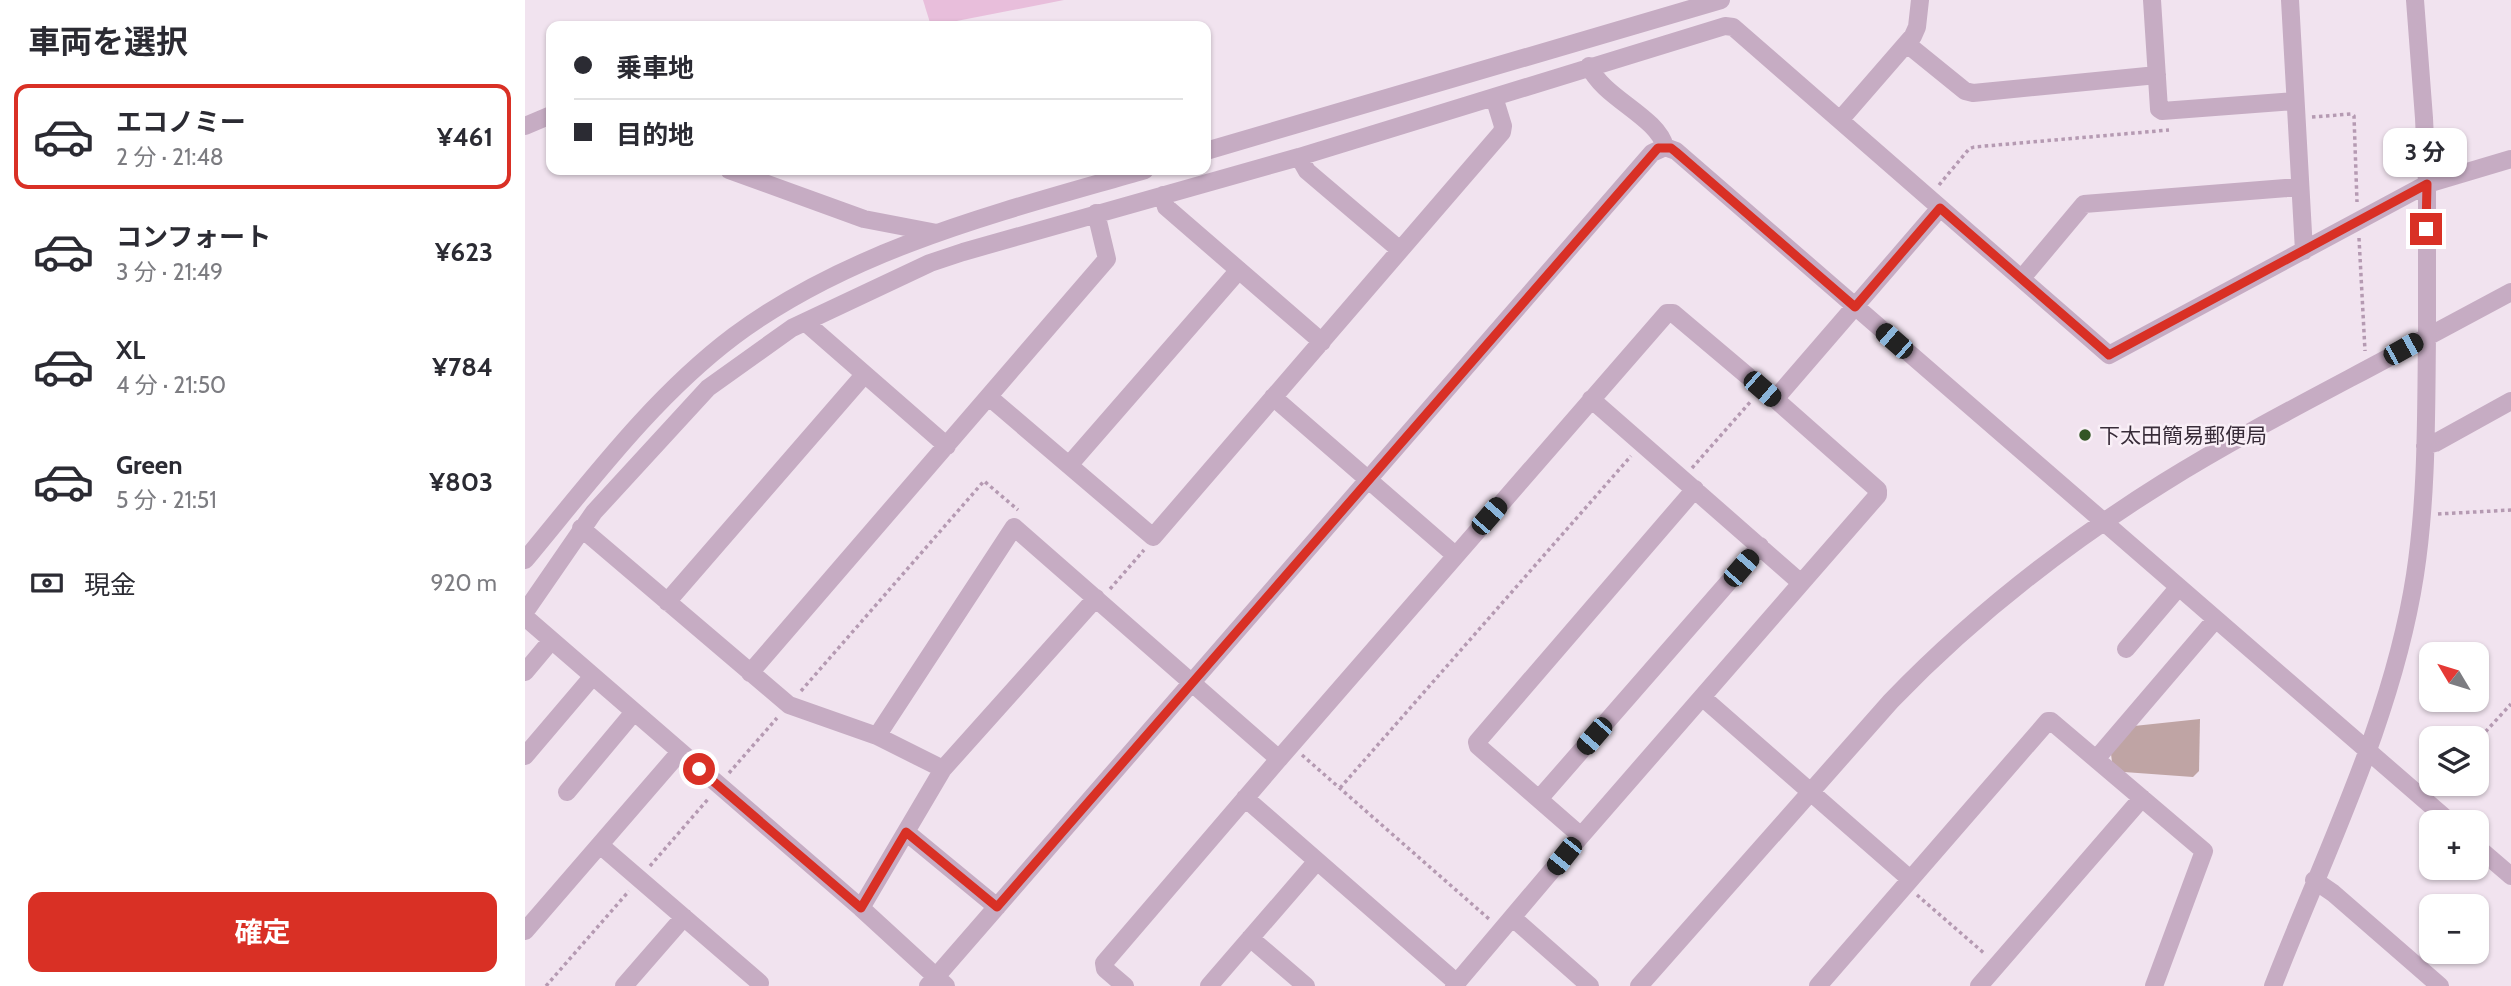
<!DOCTYPE html>
<html lang="ja">
<meta charset="utf-8">
<style>
:root{--surface:#fff;--page:#f2f2f3;--text:#2b2b33;--muted:#7c7c81;--line:#e1e1e2;--accent:#d93025}
body{margin:0;font-family:Cabin,"Noto Sans JP",sans-serif;background:var(--page);color:var(--text);height:100vh;display:flex;flex-direction:column;font-size:26px;white-space:nowrap}
*{box-sizing:border-box;margin:0}
p{font-size:23px;color:var(--muted)}
.icon{flex:none;width:38px;height:38px;fill:none;stroke:currentColor;stroke-width:2;stroke-linecap:round;stroke-linejoin:round}
.map{position:relative;flex:1;overflow:hidden}
.panel{display:flex;flex-direction:column;background:var(--surface);width:525px}
.panel>*{flex:none}
.guide{position:absolute;left:21px;top:21px;width:665px;height:154px;border-radius:14px;box-shadow:0 2px 5px #0004;display:grid;align-content:center;height:154px;padding:0 28px;background:var(--surface)}
.needle{width:46px;rotate:308deg}
.tools{position:absolute;left:1894px;top:642px;display:grid;gap:14px}
.tools a{display:grid;place-items:center;width:70px;height:70px;border-radius:14px;background:var(--surface);box-shadow:0 2px 5px #0004;font-size:35px}
.end{position:absolute;width:32px;height:32px;margin:-16px;border:9px solid #d93025;background:#fff;box-shadow:0 0 0 4px #fff}
.from{border-radius:50%}
.bubble{position:absolute;height:49px;border-radius:14px;background:var(--surface);box-shadow:0 2px 5px #0004;font-size:23px;font-weight:700;line-height:49px;text-align:center}
.car{position:absolute;width:21px;height:42px;margin:-21px -10px;border-radius:9px;box-shadow:0 0 5px 2px #0007;background:linear-gradient(#222 24%,#8ab4d8 0 40%,#222 0 76%,#8ab4d8 0 86%,#222 0)}
.guide b{display:flex;align-items:center;gap:24px;height:66px;font-size:26px}
.guide b+b{border-top:2px solid var(--line)}
.guide i{width:18px;height:18px;background:var(--text)}
ul{padding:0;list-style:none}
li{display:flex;align-items:center;gap:21px;height:105px;margin:0 14px 10px;padding:0 14px;border:4px solid transparent;border-radius:14px}
li div{flex:1}
li b{display:block;font-size:26px}
li em{font-style:normal;font-weight:700}
li.selected{border-color:var(--accent)}
li>.icon{width:63px;height:63px;stroke-width:1.5}
h2{padding:0 28px;font-size:32px;line-height:84px}
.pay{display:flex;align-items:center;gap:18px;height:77px;padding:0 28px;font-size:26px}
.pay p{margin-inline-start:auto}
.button{display:flex;gap:14px;margin-top:auto;padding:14px 28px}
.button a{flex:1;height:80px;border-radius:14px;background:var(--accent);color:#fff;font-size:28px;font-weight:700;line-height:80px;text-align:center}
main{display:flex;flex:1;min-height:0}
.map>svg:first-child{display:block}
</style>
<main>
<section class="panel">
<h2>車両を選択</h2>
<ul>
<li class="selected"><svg class="icon" aria-label="car" viewBox="0 0 24 24"><path d="M5 17H2v-5l4-1 3-4h7l3 4 3 1v5h-3M9 17h6M6 11h13"/><circle cx="7" cy="17" r="2"/><circle cx="17" cy="17" r="2"/></svg><div><b>エコノミー</b><p>2 分 · 21:48</p></div><em>¥461</em></li>
<li><svg class="icon" aria-label="car" viewBox="0 0 24 24"><path d="M5 17H2v-5l4-1 3-4h7l3 4 3 1v5h-3M9 17h6M6 11h13"/><circle cx="7" cy="17" r="2"/><circle cx="17" cy="17" r="2"/></svg><div><b>コンフォート</b><p>3 分 · 21:49</p></div><em>¥623</em></li>
<li><svg class="icon" aria-label="car" viewBox="0 0 24 24"><path d="M5 17H2v-5l4-1 3-4h7l3 4 3 1v5h-3M9 17h6M6 11h13"/><circle cx="7" cy="17" r="2"/><circle cx="17" cy="17" r="2"/></svg><div><b>XL</b><p>4 分 · 21:50</p></div><em>¥784</em></li>
<li><svg class="icon" aria-label="car" viewBox="0 0 24 24"><path d="M5 17H2v-5l4-1 3-4h7l3 4 3 1v5h-3M9 17h6M6 11h13"/><circle cx="7" cy="17" r="2"/><circle cx="17" cy="17" r="2"/></svg><div><b>Green</b><p>5 分 · 21:51</p></div><em>¥803</em></li>
</ul>
<div class="pay"><svg class="icon" aria-label="cash" viewBox="0 0 24 24"><path d="M3 7h18v10H3z"/><circle cx="12" cy="12" r="2"/></svg>現金<p>920 m</p></div>
<div class="button"><a>確定</a></div>
</section>
<div class="map">
<svg width="1986" height="986" viewBox="0 0 1986 986">
<rect width="100%" height="100%" fill="#f1e3ef"/>
<path fill="#bfa4a4" d="M1675 719 1674 771 1668 777 1599 772 1587 762 1586 754 1609 726Z"/>
<path fill="#e8bedb" d="M398 0H539L406 26Z"/>
<g fill="none" stroke-linecap="round" stroke-linejoin="round">
<path stroke="#b59ab2" stroke-width="3.5" stroke-dasharray="3.5 3.5" stroke-linecap="butt" d="M1787 117 1826 114 1829 116 1832 202
M1414 185 1444 149 1449 147 1644 130
M1834 238 1840 351
M1167 468 1227 400
M1913 514 1986 510
M585 589 619 550
M276 691 459 481 493 510
M1951 742 1986 704
M777 755 964 919
M204 773 252 718
M815 788 1106 456
M125 866 184 798
M1392 895 1460 954
M21 986 104 891"/>
<path stroke="#c6acc3" stroke-width="18" d="M1627 0 1634 109 1637 111 1769 101
M1765 0 1779 251
M1382 44 1440 91 1448 93 1632 75
M1064 66C1078 98 1133 117 1140 147
M1315 120 1388 36 1392 27 1395 0
M0 126 26 115
M681 151 1196 0
M774 157 782 171 875 250
M204 170 339 219 412 233
M638 195 641 207 797 342
M1497 278 1559 204 1774 187
M280 322 422 446
M464 397 628 537 977 132 978 126 969 97
M748 397 930 555
M1066 399 1276 583
M1900 446 1910 443 1986 401
M545 464 714 270
M56 528 264 705 352 736 418 769
M0 560C65 482 128 397 209 336 329 247 479 211 620 170
M142 602 339 375
M0 612 69 512 183 388 267 328 405 263 438 252 774 157 1200 26 1208 27 1584 355 1902 184 1986 159
M0 617 336 908 421 986
M1601 649 1653 588
M0 672 26 641
M225 673 582 259 571 213
M1177 697 1385 879
M352 736 489 527 754 759 579 963 580 969 600 986
M0 756 68 676
M1572 758 1690 620
M754 759 1142 313H1148L1250 399
M42 792 109 712
M720 798 932 983
M1014 799 1235 546
M381 832 472 907
M1056 836 953 746 952 742 1170 489
M75 845 235 983 233 986
M1951 846 1986 876
M1789 880 1808 893 1915 986
M336 908 418 769 571 598
M988 918 1065 986
M0 931 155 752
M725 938 781 986
M99 986 159 917
M403 986 1127 153 1140 147 1151 151 1925 822
M684 986 792 861
M929 986 1056 836 1353 495V490L1250 399 1415 208
M1114 986 1366 701C1447 617 1539 545 1638 483 1723 430 1814 385 1902 337V184L1899 118 1890 0
M1293 986 1523 721H1526L1679 851 1629 986
M1454 986 1617 798
M1748 986C1800 852 1868 718 1890 575 1902 497 1901 416 1902 337L1986 292"/>
</g>
<g fill="none" stroke-linecap="round" stroke-linejoin="round">
<path stroke="#d93025" stroke-width="9" d="M174 769 336 908 381 832 472 907 1133 148H1146L1151 152 1330 307 1415 208 1584 355 1902 184 1901 229"/>
</g>
<circle fill="#335626" stroke="#f9eff7" stroke-width="2.5" cx="1560" cy="435" r="7"/>
<g text-anchor="middle" dominant-baseline="central" stroke-width="5" stroke-linejoin="round" paint-order="stroke">
<g font-size="21" fill="#382c39" stroke="#f9eff7" text-anchor="start">
<text x="1574" y="435">下太田簡易郵便局</text>
</g>
</g>
</svg>
<div class="tools">
<a><svg class="needle" viewBox="-14 -14 28 28"><path d="M0-13l5 13h-10z" fill="#e53935"/><path d="M0 13l5-13h-10z" fill="#7c7c81"/></svg></a>
<a><svg class="icon" aria-label="layers" viewBox="0 0 24 24"><path d="M12 4l9 5-9 5-9-5zM3 14l9 5 9-5"/></svg></a>
<a>+</a>
<a>−</a>
</div>
<i class="end from" style="left:174px;top:769px"></i>
<i class="end" style="left:1901px;top:229px"></i>
<div class="bubble" style="left:1858px;top:128px;width:84px">3 分</div>
<i class="car" style="left:1369px;top:341px;rotate:311deg"></i>
<i class="car" style="left:1878px;top:349px;rotate:61deg"></i>
<i class="car" style="left:1237px;top:389px;rotate:131deg"></i>
<i class="car" style="left:964px;top:516px;rotate:41deg"></i>
<i class="car" style="left:1216px;top:568px;rotate:41deg"></i>
<i class="car" style="left:1069px;top:736px;rotate:221deg"></i>
<i class="car" style="left:1039px;top:856px;rotate:219deg"></i>
<div class="guide">
<b><i class="from"></i>乗車地</b>
<b><i></i>目的地</b>
</div>
</div>
</main>
